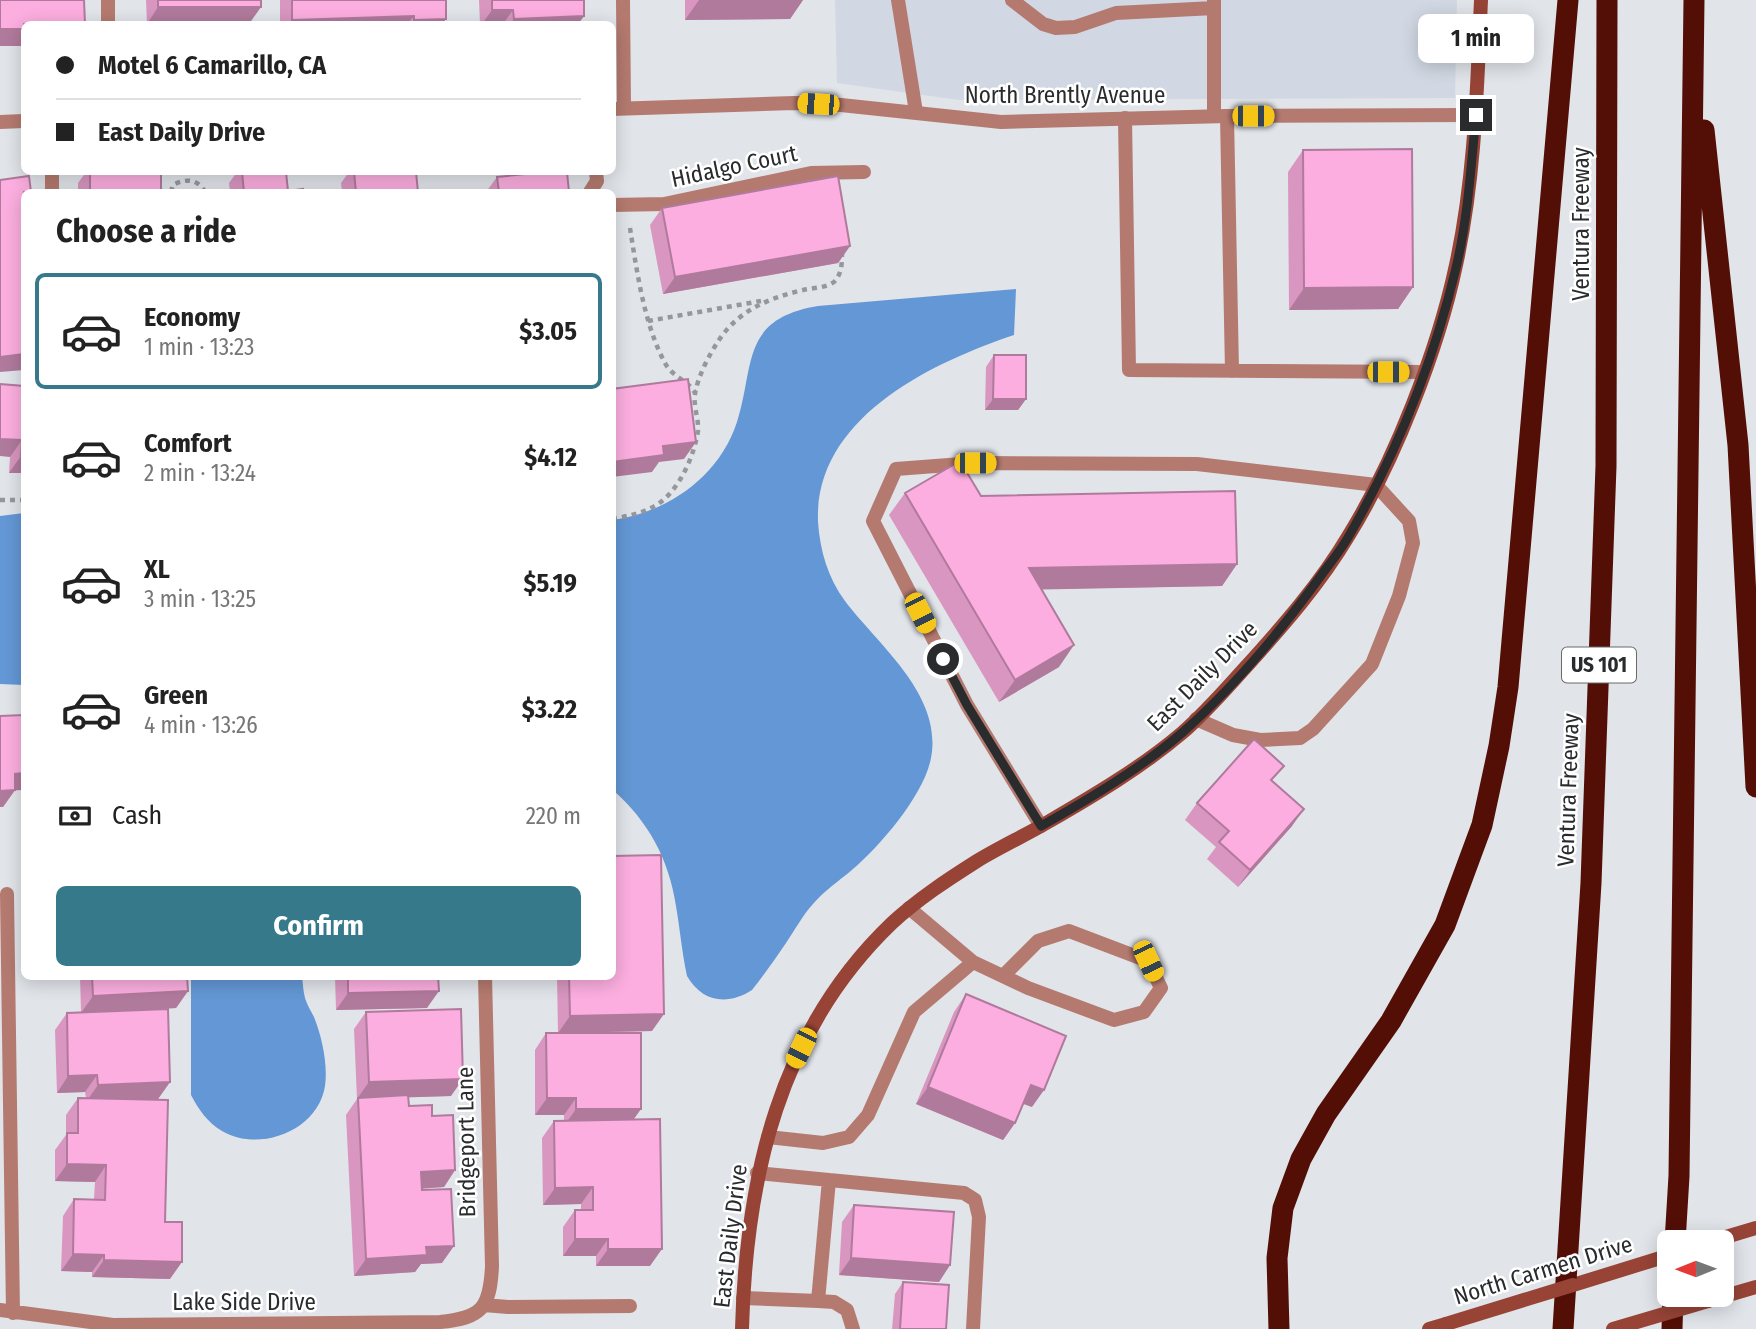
<!DOCTYPE html>
<meta charset="utf-8">
<style>
:root{--surface:#fff;--page:#f2f2f2;--text:#222;--muted:#767676;--line:#e0e0e0;--accent:#36798a}
body{margin:0;font-family:"Fira Sans Condensed",sans-serif;background:var(--page);color:var(--text);height:100vh;display:flex;flex-direction:column;font-size:26px;white-space:nowrap}
*{box-sizing:border-box;margin:0}
p{font-size:23px;color:var(--muted)}
.icon{flex:none;width:38px;height:38px;fill:none;stroke:currentColor;stroke-width:2;stroke-linecap:round;stroke-linejoin:round}
.map{position:relative;flex:1;overflow:hidden}
.details{position:absolute;left:21px;top:189px;width:595px;height:791px;display:flex;flex-direction:column;background:var(--surface);border-radius:10px;box-shadow:0 4px 18px #0003}
.details>*{flex:none}
.guide{position:absolute;left:21px;top:21px;width:595px;height:154px;border-radius:10px;box-shadow:0 4px 18px #0003;display:grid;align-content:center;height:154px;padding:0 35px;background:var(--surface)}
.needle{width:46px;rotate:269deg}
.tools{position:absolute;left:1657px;top:1230px;display:grid;gap:14px}
.tools a{display:grid;place-items:center;width:77px;height:77px;border-radius:10px;background:var(--surface);box-shadow:0 4px 18px #0003;font-size:35px}
.end{position:absolute;width:32px;height:32px;margin:-16px;border:9px solid #292b2c;background:#fff;box-shadow:0 0 0 4px #fff}
.from{border-radius:50%}
.bubble{position:absolute;height:49px;border-radius:10px;background:var(--surface);box-shadow:0 4px 18px #0003;font-size:23px;font-weight:700;line-height:49px;text-align:center}
.car{position:absolute;width:21px;height:42px;margin:-21px -10px;border-radius:9px;box-shadow:0 0 5px 2px #0007;background:linear-gradient(#f5c518 24%,#345 0 40%,#f5c518 0 76%,#345 0 86%,#f5c518 0)}
.guide b{display:flex;align-items:center;gap:24px;height:66px;font-size:26px}
.guide b+b{border-top:2px solid var(--line)}
.guide i{width:18px;height:18px;background:var(--text)}
ul{padding:0;list-style:none}
li{display:flex;align-items:center;gap:21px;height:116px;margin:0 14px 10px;padding:0 21px;border:4px solid transparent;border-radius:10px}
li div{flex:1}
li b{display:block;font-size:26px}
li em{font-style:normal;font-weight:700}
li.active{border-color:var(--accent)}
li>.icon{width:63px;height:63px;stroke-width:1.5}
h2{padding:0 35px;font-size:32px;line-height:84px}
.pay{display:flex;align-items:center;gap:18px;height:77px;padding:0 35px;font-size:26px}
.pay p{margin-inline-start:auto}
.action{display:flex;gap:14px;margin-top:auto;padding:14px 35px}
.action a{flex:1;height:80px;border-radius:10px;background:var(--accent);color:#fff;font-size:28px;font-weight:700;line-height:80px;text-align:center}
.map>svg:first-child{display:block}
</style>
<div class="map">
<svg width="1756" height="1329" viewBox="0 0 1756 1329">
<rect width="100%" height="100%" fill="#e1e4e9"/>
<path fill="#d1d8e3" d="M835 0H1457L1455 98 959 100 837 83Z"/>
<path fill="#6397d5" d="M1016 289 1014 335C931 363 814 418 818 522 820 551 828 578 845 601 879 646 943 695 931 758 924 795 881 845 853 869 839 881 825 890 813 904 802 916 795 930 786 943 775 959 764 975 752 990 727 1006 702 1002 687 976 682 953 680 929 676 906 669 859 648 821 613 790V520C668 512 719 477 737 422 755 365 740 319 818 306Z
M24 513V685L0 684V516Z
M191 977H302C303 983 303 991 305 998 307 1005 311 1011 314 1017 322 1037 328 1065 325 1086 318 1131 259 1153 222 1131 207 1122 199 1110 191 1095Z"/>
<g fill="none" stroke-linecap="round" stroke-linejoin="round">
<path stroke="#95989b" stroke-width="4.5" stroke-dasharray="5 5" stroke-linecap="butt" d="M171 192 173 185C186 178 198 179 205 192
M630 228C637 272 644 324 665 363 672 377 688 380 695 393
M648 321 761 301
M0 500H24
M612 519C628 516 644 513 658 504 680 489 694 456 698 431 699 419 693 406 695 394 698 376 709 355 719 340 739 310 769 298 803 290 813 288 825 288 834 282 842 274 842 263 842 252"/>
<path stroke="#b47a6f" stroke-width="14" d="M898 0 916 112
M1012 0 1043 24 1056 28 1075 27 1116 13 1214 8
M1214 0V116
M1227 116 1232 371
M1125 118 1129 370 1424 372
M1041 826 967 705 873 521 896 469 975 463 1197 464 1376 485 1409 521 1413 543 1399 596 1372 664 1313 729 1300 738 1260 740 1233 735 1196 719
M909 908 973 962 1028 988 1114 1020 1144 1012 1161 988 1148 961 1069 931 1038 941 1003 976
M768 1137 823 1143 849 1137 868 1115 914 1012 973 962
M757 1173 964 1193 975 1200 979 1217 973 1329
M743 1298 818 1301 829 1180
M818 1301 834 1302 847 1310 853 1329"/>
<path stroke="#b47a6f" stroke-width="14" d="M108 0V24
M623 0 624 108
M612 109 794 103 841 105 1001 122 1227 116 1476 115
M0 122 24 121
M52 172V192
M590 192 597 181 596 172
M612 205 664 204 811 173 864 172
M7 894 13 1313
M484 1305 508 1307 630 1306
M0 1310 113 1325 440 1322C482 1318 490 1308 492 1266L485 976"/>
<path stroke="#974437" stroke-width="14" d="M1709 1242 1756 1228
M1573 1285 1670 1255
M1708 1301 1756 1287
M742 1329C746 1178 779 1031 892 923 918 899 947 880 977 861 1000 847 1024 836 1048 822 1093 796 1142 767 1182 733 1205 713 1224 691 1244 669 1282 627 1320 584 1349 535 1394 462 1438 350 1456 265 1475 178 1477 89 1481 0
M1429 1329 1446 1324"/>
<path stroke="#530e06" stroke-width="21" d="M1704 130 1738 445 1756 787
M1675 1242 1679 1176 1694 0
M1279 1329 1277 1258 1283 1208 1301 1159 1326 1114 1391 1021 1445 925 1482 825 1499 746 1508 687 1568 0
M1563 1329 1591 883 1606 466 1607 0
M1672 1329 1673 1295"/>
<path stroke="#974437" stroke-width="14" d="M1446 1324 1573 1285
M1613 1329 1708 1301"/>
</g>
<path fill="#d896c0" d="M146 0H261L249 24H147Z
M280 0H446V19L442 24H280Z
M479 0H584V16L578 24H480Z
M685 0H803L790 19 685 20Z
M1303 150 1413 287 1398 309 1289 310 1288 172Z
M86 172H161V192H78V183Z
M237 172H286L288 191 303 192H230L229 183Z
M349 172H416L418 192H342L341 183Z
M497 177 569 192H486Z
M662 208 850 246 838 263 663 294 650 225Z
M994 355 1026 399 1018 410H985L986 367Z
M24 386V473H9L10 457Z
M905 493 981 496 1237 564 1222 586 1042 589 1059 667 999 702 889 515Z
M24 715V816H23L22 790H15L3 807Z
M1273 781 1292 826 1238 887 1207 859 1216 847 1185 820 1197 803Z
M80 976H187L188 991 176 1008 104 1012 170 1082 158 1099 165 1222 170 1279 92 1277V1272L61 1271 63 1216 74 1199H94L95 1182 55 1181V1150L66 1135V1115L78 1098H86L85 1092 57 1093 55 1030 67 1013 81 1012Z
M335 976H438L427 1008 336 1010Z
M557 976H612L652 1031 558 1033Z
M966 994 1032 1107 1023 1104 1015 1123 1003 1140 916 1104 954 1012Z
M366 1012 451 1096 409 1097V1106L432 1116 455 1170 444 1187 421 1189 442 1263 421 1264 415 1272 354 1276 346 1115 357 1099 354 1029Z
M546 1033 641 1109 633 1119 650 1266H596V1256H563V1227L575 1210H581V1204L543 1205 542 1138 554 1121H564V1115H535V1050Z
M854 1205 950 1265 939 1282 839 1275 842 1222Z
M903 1282 946 1329H892L895 1294Z"/>
<path fill="#b07a9c" d="M699 0H803L790 19 685 20Z
M158 7H261L249 24H147Z
M492 10H513L503 24H482Z
M414 16 407 24H289L292 20Z
M584 16 578 24H510L514 19Z
M446 19 442 24H410L414 20Z
M0 29H24V46H0Z
M850 246 838 263 663 294 675 277Z
M1413 287 1398 309 1289 310 1304 288Z
M24 354V370L0 372V357Z
M993 399H1026L1018 410H985Z
M0 439 22 440 10 457 0 456Z
M696 442 684 459 659 462 652 472 612 477V462L663 446Z
M21 456H24V473H9Z
M1237 564 1222 586 1013 590 1029 568Z
M1074 645 1059 667 999 702 1015 680Z
M24 773V786L22 790 3 791 15 774Z
M15 790 3 807H0V791Z
M1304 809 1292 826 1238 887 1250 870Z
M188 991 176 1008 81 1013 93 996Z
M439 991 427 1008 336 1010 348 993Z
M664 1014 652 1031 558 1033 570 1016Z
M97 1075 85 1092 57 1093 68 1076Z
M463 1079 451 1096 357 1099 369 1082Z
M170 1082 158 1099 86 1102 98 1085Z
M1031 1085 1044 1090 1032 1107 1019 1102Z
M928 1087 1015 1123 1003 1140 916 1104Z
M547 1098H576L564 1115H535Z
M576 1109H641L629 1126H564Z
M67 1164 106 1165 95 1182 55 1181Z
M455 1170 444 1187 409 1189 421 1172Z
M593 1187 581 1204 543 1205 555 1188Z
M575 1239H608L596 1256H563Z
M454 1246 442 1263 421 1264 415 1272 354 1276 366 1259 426 1247Z
M608 1249H662L650 1266H596Z
M73 1254 104 1255 92 1272 61 1271Z
M851 1258 950 1265 939 1282 839 1275Z
M104 1260 182 1262 170 1279 92 1277Z"/>
<path fill="#fbaedf" stroke="#b07a9c" stroke-width="2" d="M0 0H84L85 24H24V29H0Z
M158 0H261V7H158Z
M292 0H446V19L414 20V16L292 20Z
M492 0H584V16L514 19 513 10H492Z
M1412 149 1413 287 1304 288 1303 150Z
M90 172H161V192H90Z
M242 172H286L288 191 303 189V192H244Z
M354 172H416L418 192H356Z
M545 172H567L569 192H499L497 177Z
M29 176 31 192H24V354L0 357V180Z
M838 176 850 246 675 277 662 208Z
M994 355H1026V399H993Z
M688 379 696 442 663 446 664 455 612 462V389Z
M0 384 24 386V456H21L22 440 0 439Z
M960 461 981 496 1235 491 1237 564 1029 568 1074 645 1015 680 905 493Z
M24 715V773L15 774V790L0 791V716Z
M1254 739 1284 766 1271 780 1304 809 1250 870 1219 842 1229 831 1197 803Z
M661 855 664 1014 570 1016 569 976H612V856Z
M92 976H187L188 991 93 996Z
M348 976H438L439 991 348 993Z
M966 994 1066 1036 1044 1090 1031 1085 1015 1123 928 1087Z
M168 1009 170 1082 98 1085 97 1075 68 1076 67 1013Z
M461 1009 463 1079 369 1082 366 1012Z
M546 1033H641V1109H576V1098H547Z
M408 1095 409 1106 432 1105V1116L453 1115 455 1170 421 1172 422 1190 451 1189 454 1246 426 1247 427 1255 366 1259 358 1098Z
M78 1098 168 1100 165 1222H182V1262L104 1260V1255L73 1254 74 1199 105 1200 106 1165 67 1164V1133H78Z
M660 1119 662 1249H608V1239H575V1210H593V1187L555 1188 554 1121Z
M854 1205 954 1212 950 1265 851 1258Z
M903 1282 949 1285 946 1329H900Z"/>
<g fill="none" stroke-linecap="round" stroke-linejoin="round">
<path stroke="#292b2c" stroke-width="9" d="M943 659 967 705 1041 826C1086 801 1144 766 1183 732 1234 687 1280 632 1320 577 1330 563 1342 549 1350 534 1397 452 1434 360 1456 268 1468 218 1471 166 1476 115"/>
</g>
<g text-anchor="middle" dominant-baseline="central" stroke-width="5" stroke-linejoin="round" paint-order="stroke">
<rect fill="#fff" stroke="#696b6b" stroke-width="2" x="1562" y="647.5" width="74" height="35" rx="5"/>
<g font-size="21" font-weight="bold" fill="#292b2c">
<text x="1599" y="665">US 101</text>
</g>
<g font-size="23" fill="#292b2c" stroke="#fff">
<text x="1065" y="95">North Brently Avenue</text>
<text transform="translate(734 166) rotate(-12)">Hidalgo Court</text>
<text transform="translate(1581 224) rotate(-90)">Ventura Freeway</text>
<text transform="translate(1202 676) rotate(-45)">East Daily Drive</text>
<text transform="translate(1568 790) rotate(-88)">Ventura Freeway</text>
<text transform="translate(466 1142) rotate(-91)">Bridgeport Lane</text>
<text transform="translate(730 1236) rotate(-83)">East Daily Drive</text>
<text transform="translate(1543 1270) rotate(-17)">North Carmen Drive</text>
<text x="244" y="1302">Lake Side Drive</text>
</g>
</g>
</svg>
<div class="tools">
<a><svg class="needle" viewBox="-14 -14 28 28"><path d="M0-13l5 13h-10z" fill="#e53935"/><path d="M0 13l5-13h-10z" fill="#767676"/></svg></a>
</div>
<i class="end from" style="left:943px;top:659px"></i>
<i class="end" style="left:1476px;top:115px"></i>
<div class="bubble" style="left:1418px;top:14px;width:116px">1 min</div>
<i class="car" style="left:818px;top:104px;rotate:273deg"></i>
<i class="car" style="left:1253px;top:116px;rotate:90deg"></i>
<i class="car" style="left:1388px;top:372px;rotate:90deg"></i>
<i class="car" style="left:975px;top:463px;rotate:90deg"></i>
<i class="car" style="left:920px;top:613px;rotate:153deg"></i>
<i class="car" style="left:1148px;top:961px;rotate:155deg"></i>
<i class="car" style="left:801px;top:1048px;rotate:206deg"></i>
<div class="guide">
<b><i class="from"></i>Motel 6 Camarillo, CA</b>
<b><i></i>East Daily Drive</b>
</div>
<section class="details">
<h2>Choose a ride</h2>
<ul>
<li class="active"><svg class="icon" aria-label="car" viewBox="0 0 24 24"><path d="M5 17H2v-5l4-1 3-4h7l3 4 3 1v5h-3M9 17h6M6 11h13"/><circle cx="7" cy="17" r="2"/><circle cx="17" cy="17" r="2"/></svg><div><b>Economy</b><p>1 min · 13:23</p></div><em>$3.05</em></li>
<li><svg class="icon" aria-label="car" viewBox="0 0 24 24"><path d="M5 17H2v-5l4-1 3-4h7l3 4 3 1v5h-3M9 17h6M6 11h13"/><circle cx="7" cy="17" r="2"/><circle cx="17" cy="17" r="2"/></svg><div><b>Comfort</b><p>2 min · 13:24</p></div><em>$4.12</em></li>
<li><svg class="icon" aria-label="car" viewBox="0 0 24 24"><path d="M5 17H2v-5l4-1 3-4h7l3 4 3 1v5h-3M9 17h6M6 11h13"/><circle cx="7" cy="17" r="2"/><circle cx="17" cy="17" r="2"/></svg><div><b>XL</b><p>3 min · 13:25</p></div><em>$5.19</em></li>
<li><svg class="icon" aria-label="car" viewBox="0 0 24 24"><path d="M5 17H2v-5l4-1 3-4h7l3 4 3 1v5h-3M9 17h6M6 11h13"/><circle cx="7" cy="17" r="2"/><circle cx="17" cy="17" r="2"/></svg><div><b>Green</b><p>4 min · 13:26</p></div><em>$3.22</em></li>
</ul>
<div class="pay"><svg class="icon" aria-label="cash" viewBox="0 0 24 24"><path d="M3 7h18v10H3z"/><circle cx="12" cy="12" r="2"/></svg>Cash<p>220 m</p></div>
<div class="action"><a>Confirm</a></div>
</section>
</div>
